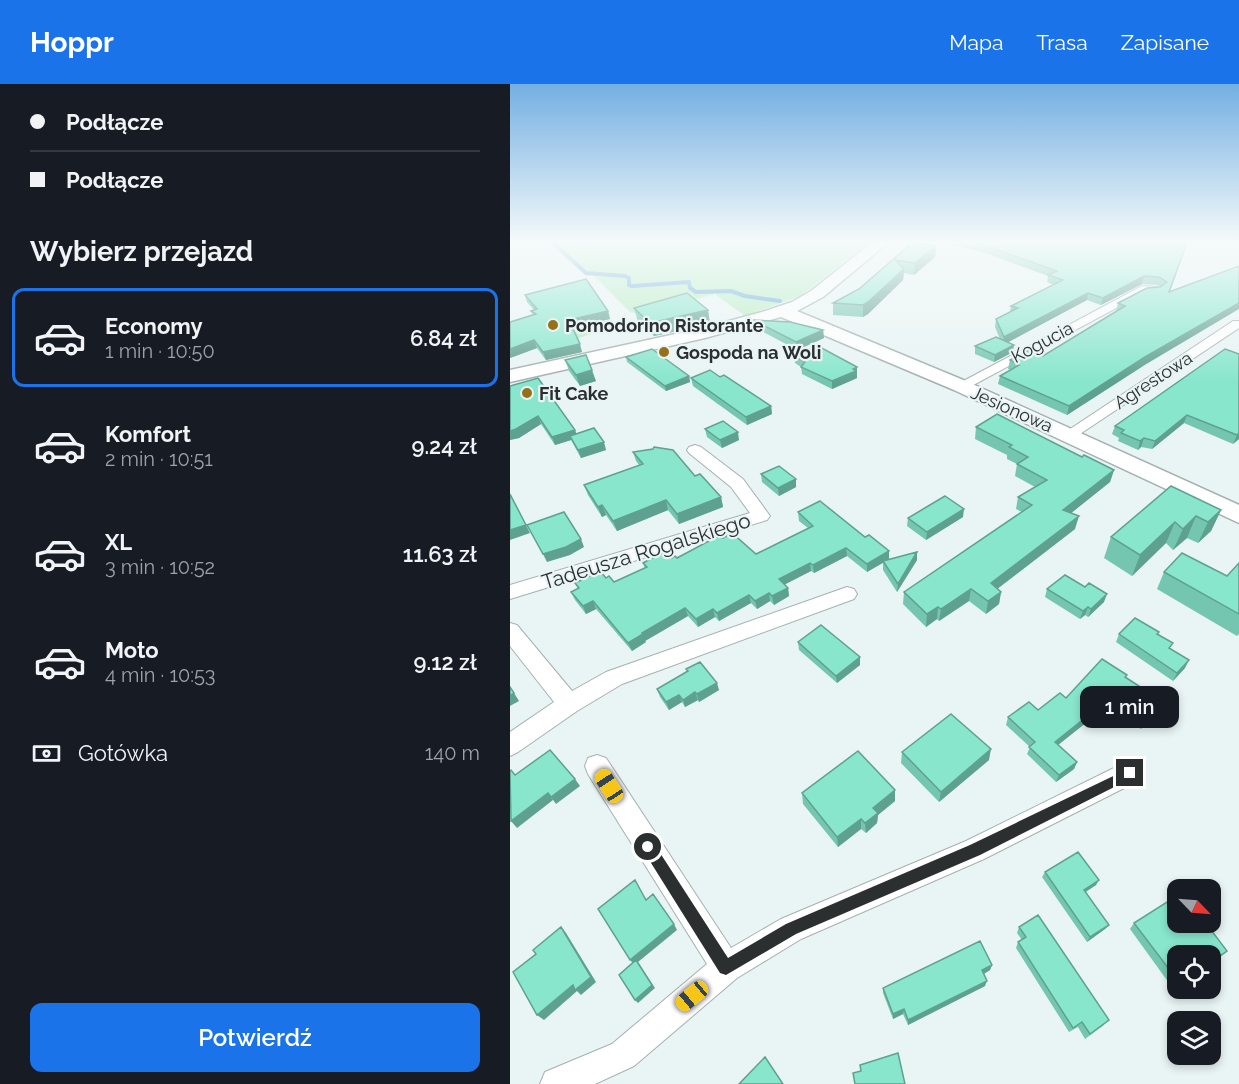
<!DOCTYPE html>
<html lang="pl">
<meta charset="utf-8">
<style>
:root{--surface:#171b24;--page:#242831;--text:#f1f3f6;--muted:#9ea1a6;--line:#363941;--accent:#1a73e8}
body{margin:0;font-family:Raleway,sans-serif;background:var(--page);color:var(--text);height:100vh;display:flex;flex-direction:column;font-size:22px;white-space:nowrap}
*{box-sizing:border-box;margin:0}
p{font-size:20px;color:var(--muted)}
.icon{flex:none;width:33px;height:33px;fill:none;stroke:currentColor;stroke-width:2;stroke-linecap:round;stroke-linejoin:round}
.map{position:relative;flex:1;overflow:hidden}
.details{display:flex;flex-direction:column;background:var(--surface);width:510px}
.details>*{flex:none}
.top-card{display:grid;align-content:center;height:132px;padding:0 30px;background:var(--surface)}
.needle{width:39px;rotate:115deg}
.fabs{position:absolute;left:657px;top:795px;display:grid;gap:12px}
.fabs a{display:grid;place-items:center;width:54px;height:54px;border-radius:12px;background:var(--surface);box-shadow:0 3px 9px #0003;font-size:30px}
.end{position:absolute;width:27px;height:27px;margin:-14px;border:8px solid #2b2f2f;background:#fff;box-shadow:0 0 0 3px #fff}
.from{border-radius:50%}
.bubble{position:absolute;height:42px;border-radius:12px;background:var(--surface);box-shadow:0 3px 9px #0003;font-size:20px;font-weight:600;line-height:42px;text-align:center}
.car{position:absolute;width:18px;height:36px;margin:-18px -9px;border-radius:8px;box-shadow:0 0 4px 2px #0007;background:linear-gradient(#f5c518 24%,#345 0 40%,#f5c518 0 76%,#345 0 86%,#f5c518 0)}
.top-card b{display:flex;align-items:center;gap:21px;height:57px;font-size:22px}
.top-card b+b{border-top:2px solid var(--line)}
.top-card i{width:15px;height:15px;background:var(--text)}
ul{padding:0;list-style:none}
li{display:flex;align-items:center;gap:18px;height:99px;margin:0 12px 9px;padding:0 18px;border:3px solid transparent;border-radius:12px}
li div{flex:1}
li b{display:block;font-size:22px}
li em{font-style:normal;font-weight:600}
li.on{border-color:var(--accent)}
li>.icon{width:54px;height:54px;stroke-width:1.5}
h2{padding:0 30px;font-size:27px;line-height:72px}
.pay{display:flex;align-items:center;gap:15px;height:66px;padding:0 30px;font-size:22px}
.pay p{margin-inline-start:auto}
.action{display:flex;gap:12px;margin-top:auto;padding:12px 30px}
.action a{flex:1;height:69px;border-radius:12px;background:var(--accent);color:#fff;font-size:24px;font-weight:600;line-height:69px;text-align:center}
header{display:flex;align-items:center;gap:36px;box-sizing:border-box;height:84px;padding:0 30px;background:var(--accent);color:#fff}
header strong{font-size:28px}
nav{display:flex;gap:33px;margin-inline-start:auto;font-size:21px}
main{display:flex;flex:1;min-height:0}
.map>svg:first-child{display:block}
</style>
<header>
<strong>Hoppr</strong>
<nav><a>Mapa</a><a>Trasa</a><a>Zapisane</a></nav>
</header>
<main>
<section class="details">
<div class="top-card">
<b><i class="from"></i>Podłącze</b>
<b><i></i>Podłącze</b>
</div>
<h2>Wybierz przejazd</h2>
<ul>
<li class="on"><svg class="icon" aria-label="car" viewBox="0 0 24 24"><path d="M5 17H2v-5l4-1 3-4h7l3 4 3 1v5h-3M9 17h6M6 11h13"/><circle cx="7" cy="17" r="2"/><circle cx="17" cy="17" r="2"/></svg><div><b>Economy</b><p>1 min · 10:50</p></div><em>6.84 zł</em></li>
<li><svg class="icon" aria-label="car" viewBox="0 0 24 24"><path d="M5 17H2v-5l4-1 3-4h7l3 4 3 1v5h-3M9 17h6M6 11h13"/><circle cx="7" cy="17" r="2"/><circle cx="17" cy="17" r="2"/></svg><div><b>Komfort</b><p>2 min · 10:51</p></div><em>9.24 zł</em></li>
<li><svg class="icon" aria-label="car" viewBox="0 0 24 24"><path d="M5 17H2v-5l4-1 3-4h7l3 4 3 1v5h-3M9 17h6M6 11h13"/><circle cx="7" cy="17" r="2"/><circle cx="17" cy="17" r="2"/></svg><div><b>XL</b><p>3 min · 10:52</p></div><em>11.63 zł</em></li>
<li><svg class="icon" aria-label="car" viewBox="0 0 24 24"><path d="M5 17H2v-5l4-1 3-4h7l3 4 3 1v5h-3M9 17h6M6 11h13"/><circle cx="7" cy="17" r="2"/><circle cx="17" cy="17" r="2"/></svg><div><b>Moto</b><p>4 min · 10:53</p></div><em>9.12 zł</em></li>
</ul>
<div class="pay"><svg class="icon" aria-label="cash" viewBox="0 0 24 24"><path d="M3 7h18v10H3z"/><circle cx="12" cy="12" r="2"/></svg>Gotówka<p>140 m</p></div>
<div class="action"><a>Potwierdź</a></div>
</section>
<div class="map">
<svg width="729" height="1000" viewBox="0 0 729 1000">
<rect width="100%" height="100%" fill="#e9f4f4"/>
<path fill="#b7edc4" d="M43 158H360L290 212 235 232 205 210 130 230 120 228 83 191 77 192Z
M84 235 87 238 102 243 60 257 59 251Z"/>
<g fill="none" stroke-linecap="round" stroke-linejoin="round">
<path stroke="#67a8d9" stroke-width="4" d="M42 158 76 189 115 192 119 194V201L122 202 179 198 180 204 186 208 221 207 235 212 270 217"/>
<g stroke="#a6b0b0" stroke-width="2">
<path id="street" d="M632 202 647 203 653 206 647 209H634L456 305 451 306 444 302Z
M723 237H729V244L564 354 559 356 551 351Z
M185 361 191 363 233 395 260 432 257 436 0 515V501L240 429 221 403 179 369 177 366 179 363Z
M337 503 344 505 347 510 344 515 112 600 67 627 8 668 0 672V648L44 618 0 562V539L7 541 62 607 96 588Z
M87 671 96 674 221 864 271 835 456 757 610 681 619 678 628 681 631 689 628 697 474 775 291 855 227 894 124 982 85 1000H30L35 988 102 960 197 880 78 690 75 682 78 674Z"/>
</g>
<g stroke="#a6b0b0" stroke-width="3">
<path id="secondary" d="M363 158H379L313 213 287 227 458 298 729 421V439L444 306 271 233 195 254 0 298V286L193 244 252 228 282 218 301 207Z"/>
</g>
<use href="#street" fill="#fff" fill-rule="evenodd"/>
<use href="#secondary" fill="#fff" fill-rule="evenodd"/>
</g>
<path fill="#75c6b0" d="M403 158 426 162 425 173 404 191 394 189 393 196 358 230 353 233 323 231V219L349 205Z
M432 158H678L633 282 557 331 488 300 490 292 501 286 498 285 500 276 533 272 607 227H606L608 219 651 203 647 201 632 200 591 221 577 216 498 258 503 268 484 278 465 270V262L490 255 485 243 486 235 500 228 501 222 544 201 537 198 538 192 475 169Z
M15 211 98 227 100 235 62 243 72 268 36 276 27 264 0 274 23 231 21 227 24 226 17 218Z
M124 224 198 226 200 240 144 252 128 238Z
M243 236 313 246 314 254 287 266 244 243Z
M729 270V355L723 360 674 339 642 365 631 363 628 366 608 357 609 354 602 350 605 342Z
M285 272 347 283V294L322 305 292 290 291 283 285 279Z
M116 273 179 292 180 298 156 307 117 278Z
M55 276 86 297 70 302 59 287Z
M181 294 261 322 262 330 237 341 183 302Z
M0 302 65 346 66 350 96 366 71 374 61 356 45 361 31 340 9 354 0 356Z
M466 343 572 373 604 386 600 398 561 429 565 445 487 505 491 508 489 520 476 530 459 517 429 537 427 535 416 543 393 520 394 508 512 428 506 425 508 413 525 403 505 392 507 380 497 375V371L465 355Z
M195 345 229 356 212 364 197 353Z
M123 368 185 392 211 413 213 423 169 440 158 426 107 447 96 431 92 433 78 411 74 401 129 381 126 377Z
M251 390 286 403 269 412 252 398Z
M711 426 701 447 688 459 677 454 663 466 656 459 622 492 594 474 601 453Z
M288 428 355 453 379 467V475L407 476 387 508 373 486V479L357 488 337 472 304 489 301 487 275 500 278 504 279 512 264 521 260 517 247 525 241 519 209 537 205 533 188 543 178 532 135 557 136 558 122 567 86 525 76 530 65 516 61 508 68 505 65 499 96 494 104 498 135 485 133 479 162 474 246 470 298 444 289 437Z
M453 433 416 456 397 442 398 434Z
M729 479V550L727 552 647 505 654 488 717 492Z
M537 505 594 518 578 533 575 531 570 535 535 513Z
M649 548 648 550 660 565 675 584 663 597 606 558 609 550Z
M288 558 350 573V581L327 599 289 566Z
M176 585 209 606 189 618 188 616 175 623 172 618 159 626 150 613 147 605 177 588Z
M617 591 616 594 632 604 629 610 644 630 631 645 597 622 548 661 567 678 564 685 546 698 517 670 520 663 496 641 498 633 528 626 556 614Z
M392 668 479 676 429 718 391 679Z
M385 706V717L368 731 367 739 356 749 351 745 328 763 293 720 292 709Z
M535 788 586 801 575 808 599 841 595 845 577 858 532 793Z
M624 839 711 872H668V903L664 906 620 845Z
M509 843 594 941 575 955 568 943 559 948 506 864 508 858 512 856 507 849Z
M482 881 480 886 474 890 475 902 398 941 393 930 383 935 373 909V904Z"/>
<path fill="#5fa190" d="M426 162 425 173 404 191 405 179Z
M394 185 393 196 358 230 353 233V221Z
M634 192 632 200 591 221 593 214Z
M578 209 577 216 493 261 494 253Z
M729 219V225L633 282 557 331 559 322 635 273Z
M198 226 200 240 144 252 140 239Z
M98 227 100 235 61 244 59 236Z
M313 246 314 254 287 266 286 258Z
M24 256 27 264 0 274V265Z
M70 260 72 268 36 276 33 268Z
M504 261 503 268 484 278 485 271Z
M347 283V294L322 305V297Z
M82 286 86 297 70 302 66 291Z
M179 292 180 298 156 307 155 302Z
M261 322 262 330 237 341 236 333Z
M677 331 674 339 642 365 645 357Z
M28 332 31 340 9 354 0 356V347Z
M65 346 68 354 60 352 61 356 45 361 42 353Z
M228 348 229 356 212 364 210 356Z
M729 349V355L723 360 727 351Z
M634 354 631 363 628 366 630 357Z
M94 358 96 366 71 374 68 366Z
M604 386 600 398 550 438 553 426Z
M286 395V403L269 412 268 404Z
M211 413 213 423 169 440 167 430Z
M156 416 158 426 107 447 103 437Z
M92 421 96 431 92 433 88 423Z
M454 425 453 433 416 456 417 448Z
M711 426 701 447 688 459 698 438Z
M569 432 565 445 478 512 481 499Z
M686 432 677 454 663 466 673 445Z
M665 438 656 459 622 492 630 471Z
M16 441 20 449 0 456V446Z
M71 455 74 463 60 471 37 478 33 470Z
M336 464 337 472 304 489 303 481Z
M379 467V475L357 488V480Z
M407 468V476L387 508 388 500Z
M300 479 301 487 270 503 269 495Z
M278 504 279 512 264 521 262 512Z
M461 505 459 517 429 537 431 525Z
M491 508 489 520 476 530 478 517Z
M259 509 260 517 247 525 245 517Z
M597 510 594 518 578 533 581 525Z
M239 511 241 519 209 537 207 529Z
M83 517 86 525 76 530 73 522Z
M428 523 427 535 416 543 417 530Z
M578 523 575 531 570 535 573 527Z
M175 524 178 532 135 557 136 558 122 567 118 559 132 549Z
M203 525 205 533 188 543 186 535Z
M350 573V581L327 599 326 592Z
M679 576 675 584 663 597 667 589Z
M207 599 209 606 189 618 187 610Z
M185 608 188 616 175 623 173 616Z
M4 609 9 617 0 622V612Z
M169 611 172 618 159 626 156 618Z
M600 614 597 622 543 665 545 658Z
M648 623 644 630 631 645 635 638Z
M481 665 479 676 429 718 431 708Z
M567 678 564 685 546 698 549 691Z
M65 695 70 702 46 720 41 713Z
M385 706V717L368 731 367 739 356 749 355 739 363 724Z
M38 709 43 716 7 744 1 737Z
M351 735V745L328 763 327 753Z
M589 796 586 801 571 811 574 806Z
M164 840 167 846 128 878 145 904 128 919 125 916V881L120 876Z
M599 841 595 845 577 858 580 853Z
M51 843 56 849 86 898 71 911 67 907 34 936 27 931 63 901Z
M482 881 480 886 470 892 472 886Z
M477 897 475 902 398 941V936Z
M394 925 393 930 383 935V930Z"/>
<path fill="#88e6cd" stroke="#5fa190" stroke-width="1.5" d="M403 158 426 162 405 179 385 176 394 185 358 218 353 221 323 219 349 205Z
M460 158H677L659 208 729 182V219L635 273 559 322 490 292 509 281 500 276 519 266 533 272 615 222 608 219 637 204 650 203 657 198 649 193 634 192 593 214 578 209 494 253 486 235 508 224 501 222 553 196 538 191 547 187 476 162Z
M76 195 98 227 59 236 70 260 33 268 24 256 0 265V238L26 230 21 227 27 225 15 211Z
M177 209 198 226 140 239 124 224Z
M243 236 280 238 313 246 286 258Z
M486 253 504 261 485 271 465 262Z
M308 262 347 283 343 285 346 287 322 297 291 283 295 278 285 272Z
M142 265 179 292 155 302 116 273Z
M715 265 729 270V349L727 351 677 331 645 357 634 354 630 357 611 349 614 346 605 342Z
M76 271 82 286 66 291 55 276Z
M200 286 210 293 214 291 261 322 236 333 181 294Z
M28 294 65 346 42 353 28 332 6 345 0 347V302Z
M487 330 572 373 574 371 604 386 553 426 569 432 481 499 491 508 478 517 461 505 431 525 428 523 417 530 394 508 522 421 508 413 537 396 507 380 518 373 499 363 502 361 466 343Z
M213 337 228 348 210 356 195 345Z
M84 344 94 358 68 366 60 352Z
M144 363 163 366 185 392 190 390 211 413 167 430 156 416 103 437 92 421 88 423 74 401 133 380 123 368 143 365Z
M269 382 286 395 268 404 251 390Z
M661 402 711 426 698 438 686 432 673 445 665 438 630 471 601 453Z
M0 410 16 441 0 446Z
M435 412 454 425 417 448 398 434Z
M310 417 355 453 359 451 379 467 357 480 336 464 303 481 300 479 269 495 278 504 262 512 259 509 245 517 239 511 207 529 203 525 186 535 175 524 132 549 133 550 118 559 83 517 73 522 61 508 69 504 65 499 90 487 96 494 99 492 104 498 137 483 133 479 155 467 162 474 165 472 167 474 199 457 201 452 213 454 222 449 246 470 303 442 288 428Z
M54 428 71 455 56 463 33 470 17 441Z
M407 468 388 500 373 477Z
M672 469 717 492 729 479V530L654 488Z
M555 491 575 503 579 499 597 510 581 525 578 523 573 527 537 505Z
M625 534 649 548 647 550 663 559 659 564 679 576 667 589 609 550Z
M311 541 350 573 326 592 288 558Z
M592 575 617 591 615 593 632 604 627 609 648 623 635 638 600 614 545 658 567 678 549 691 519 663 525 658 498 633 519 618 528 626 550 609 556 614Z
M190 578 207 599 187 610 185 608 173 616 169 611 156 618 147 605 178 587 176 585Z
M0 603 4 609 0 612Z
M441 630 481 665 431 708 392 668Z
M40 666 65 695 41 713 38 709 1 737 0 687 1 686 5 691Z
M348 667 385 706 363 724 368 729 355 739 351 735 327 753 292 709Z
M568 768 589 796 574 806 599 841 580 853 535 788Z
M125 796 136 816 143 810 164 840 120 876 88 825Z
M668 811V838H695L717 867 700 879V872H668V897L624 839Z
M528 831 599 936 580 950 572 938 563 944 508 858 516 853 509 843Z
M51 843 81 893 65 906 63 901 27 931 3 888 26 870 23 866Z
M470 857 482 881 472 886 477 897 398 936 394 925 383 930 373 904Z
M126 876 142 901 125 916 109 891Z
M388 969 395 1000H345L343 989 351 987 350 981Z
M255 973 273 1000H229Z"/>
<linearGradient id="sky" x2="0" y2="1"><stop stop-color="#74afe2"/><stop offset="0.53" stop-color="#f5fafa"/><stop offset="1" stop-color="#f5fafa" stop-opacity="0"/></linearGradient>
<rect width="729" height="298" fill="url(#sky)"/>
<path fill="#2b2f2f" d="M620 684 624 685 626 689 624 693 470 771 286 850 216 891 210 889 131 763 133 758 138 756 143 758 218 874 276 840 460 761Z"/>
<g fill="#95711a" stroke="#e9f4f4" stroke-width="2">
<circle cx="43" cy="241" r="6"/>
<circle cx="154" cy="268" r="6"/>
<circle cx="17" cy="309" r="6"/>
</g>
<g text-anchor="middle" dominant-baseline="central" stroke-width="4.5" stroke-linejoin="round" paint-order="stroke">
<g font-size="18" font-weight="bold" fill="#2b2f2f" stroke="#e9f4f4" text-anchor="start">
<text x="55" y="241">Pomodorino Ristorante</text>
<text x="166" y="268">Gospoda na Woli</text>
<text x="29" y="309">Fit Cake</text>
</g>
<g font-size="18" fill="#2b2f2f" stroke="#e9f4f4">
<text transform="translate(532 258) rotate(-28)">Kogucia</text>
<text transform="translate(643 296) rotate(-33)">Agrestowa</text>
<text transform="translate(502 325) rotate(24)">Jesionowa</text>
</g>
<g font-size="21" fill="#2b2f2f" stroke="#e9f4f4">
<text transform="translate(136 467) rotate(-17)">Tadeusza Rogalskiego</text>
</g>
</g>
</svg>
<div class="fabs">
<a><svg class="needle" viewBox="-14 -14 28 28"><path d="M0-13l5 13h-10z" fill="#e53935"/><path d="M0 13l5-13h-10z" fill="#9ea1a6"/></svg></a>
<a><svg class="icon" aria-label="locate" viewBox="0 0 24 24"><circle cx="12" cy="12" r="6"/><path d="M12 2v4M12 18v4M2 12h4M18 12h4"/></svg></a>
<a><svg class="icon" aria-label="layers" viewBox="0 0 24 24"><path d="M12 4l9 5-9 5-9-5zM3 14l9 5 9-5"/></svg></a>
</div>
<i class="end from" style="left:138px;top:763px"></i>
<i class="end" style="left:620px;top:689px"></i>
<div class="bubble" style="left:570px;top:602px;width:99px">1 min</div>
<i class="car" style="left:99px;top:702px;rotate:327deg"></i>
<i class="car" style="left:182px;top:912px;rotate:230deg"></i>
</div>
</main>
